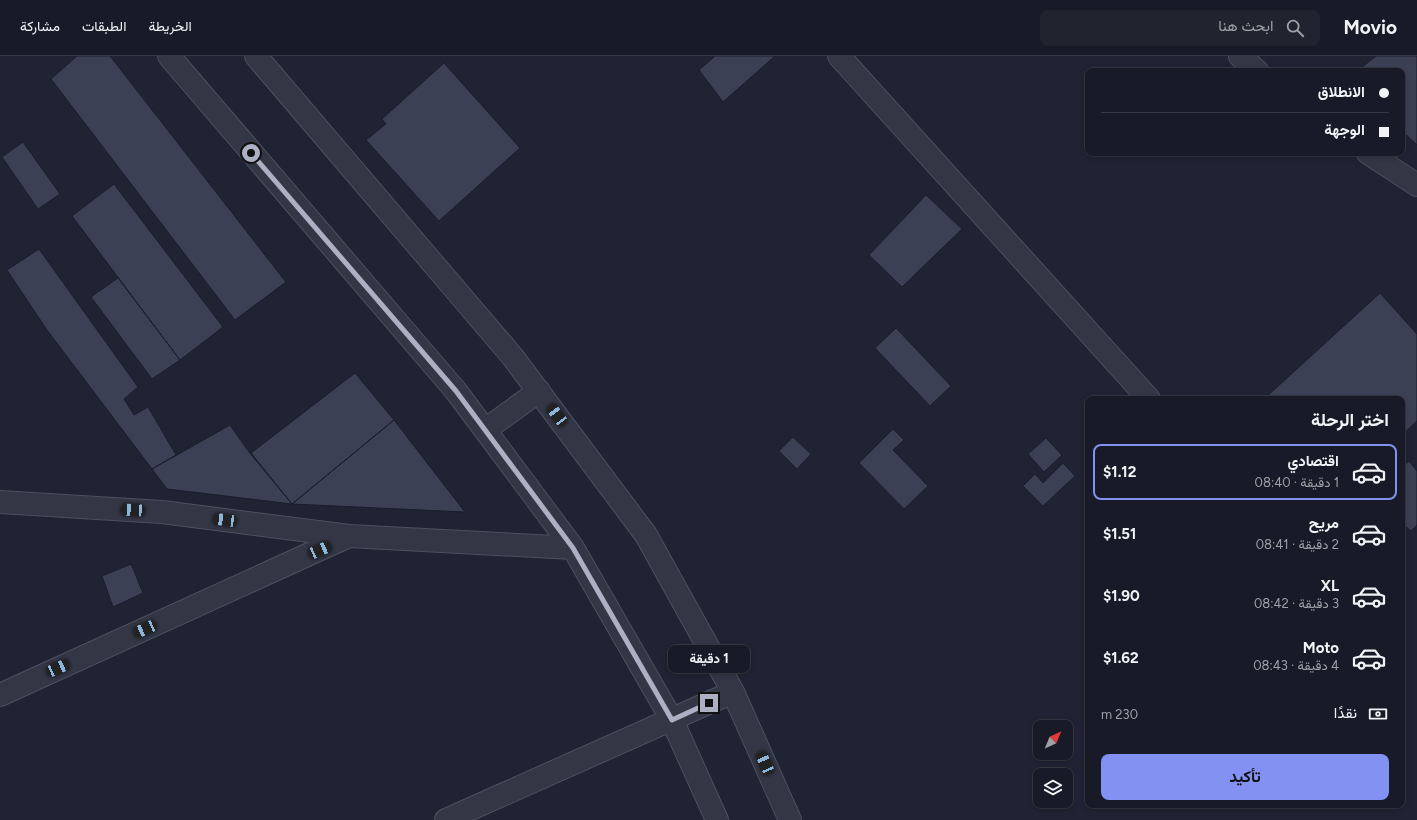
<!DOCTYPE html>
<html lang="ar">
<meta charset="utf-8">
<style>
:root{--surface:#181a27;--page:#21232f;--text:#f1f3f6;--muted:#9fa1a7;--line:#363844;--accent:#8291f2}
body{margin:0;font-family:Figtree,Vazirmatn,sans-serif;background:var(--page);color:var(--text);direction:rtl;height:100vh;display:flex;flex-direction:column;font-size:15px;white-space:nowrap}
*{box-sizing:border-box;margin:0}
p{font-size:13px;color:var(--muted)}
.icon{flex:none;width:22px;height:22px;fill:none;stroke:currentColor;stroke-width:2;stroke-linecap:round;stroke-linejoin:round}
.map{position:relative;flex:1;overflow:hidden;direction:ltr}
.side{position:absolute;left:1085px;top:340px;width:320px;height:412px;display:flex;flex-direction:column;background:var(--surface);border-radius:8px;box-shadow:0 2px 6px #0003,0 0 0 1px var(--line);direction:rtl}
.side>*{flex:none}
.banner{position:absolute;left:1085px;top:12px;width:320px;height:88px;border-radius:8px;box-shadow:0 2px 6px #0003,0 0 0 1px var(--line);direction:rtl;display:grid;align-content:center;height:88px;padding:0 16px;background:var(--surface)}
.needle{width:26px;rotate:44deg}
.buttons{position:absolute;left:1033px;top:664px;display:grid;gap:8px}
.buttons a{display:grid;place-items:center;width:40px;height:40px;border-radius:8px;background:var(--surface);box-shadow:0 2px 6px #0003,0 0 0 1px var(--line);font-size:20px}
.end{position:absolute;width:18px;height:18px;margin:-9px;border:5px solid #adafc2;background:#111;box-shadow:0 0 0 2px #111}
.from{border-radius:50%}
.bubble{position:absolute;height:28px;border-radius:8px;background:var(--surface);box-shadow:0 2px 6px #0003,0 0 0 1px var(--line);font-size:13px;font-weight:700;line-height:28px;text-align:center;direction:rtl}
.car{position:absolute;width:12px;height:24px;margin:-12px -6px;border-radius:5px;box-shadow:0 0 3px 1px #0007;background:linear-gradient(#222 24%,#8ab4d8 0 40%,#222 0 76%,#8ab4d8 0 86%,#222 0)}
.banner b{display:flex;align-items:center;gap:14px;height:38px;font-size:15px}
.banner b+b{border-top:1px solid var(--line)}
.banner i{width:10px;height:10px;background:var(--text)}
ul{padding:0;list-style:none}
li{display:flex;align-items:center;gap:12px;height:56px;margin:0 8px 6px;padding:0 8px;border:2px solid transparent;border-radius:8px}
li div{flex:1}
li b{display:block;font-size:15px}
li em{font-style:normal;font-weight:700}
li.current{border-color:var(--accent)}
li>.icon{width:36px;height:36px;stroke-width:1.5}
h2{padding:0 16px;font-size:18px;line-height:48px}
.pay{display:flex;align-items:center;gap:10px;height:44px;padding:0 16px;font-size:15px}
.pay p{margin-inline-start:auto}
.primary-button{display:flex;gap:8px;margin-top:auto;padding:8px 16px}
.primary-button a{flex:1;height:46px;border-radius:8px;background:var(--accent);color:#111;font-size:16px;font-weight:700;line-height:46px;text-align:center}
header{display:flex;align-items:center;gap:24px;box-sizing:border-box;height:56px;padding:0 20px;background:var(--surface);border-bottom:1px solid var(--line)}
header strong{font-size:19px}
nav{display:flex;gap:22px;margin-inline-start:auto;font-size:14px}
.search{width:280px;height:36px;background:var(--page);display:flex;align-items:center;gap:10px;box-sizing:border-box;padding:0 14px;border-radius:8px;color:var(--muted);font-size:15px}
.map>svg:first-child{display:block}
</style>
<header>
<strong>Movio</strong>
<div class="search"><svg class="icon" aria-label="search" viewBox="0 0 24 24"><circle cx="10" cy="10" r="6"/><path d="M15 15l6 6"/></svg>ابحث هنا</div>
<nav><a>الخريطة</a><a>الطبقات</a><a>مشاركة</a></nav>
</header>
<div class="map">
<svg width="1417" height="764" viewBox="0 0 1417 764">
<rect width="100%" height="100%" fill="#202334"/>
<path fill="#3c4055" stroke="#1a1d2b" d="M77 0H110L286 226 235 264 51 23Z
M715 0H775L723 46 699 14Z
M1376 0H1417V89L1402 75V15H1357Z
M444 7 520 92 439 165 366 84 386 68 382 63Z
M23 86 60 138 38 153 2 101Z
M114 128 223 271 180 304 72 160Z
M926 139 962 173 902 231 869 199Z
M39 193 138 331 124 343 134 359 148 351 176 399 152 413 47 274 7 214Z
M118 222 180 304 152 323 91 241Z
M1380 237 1417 278V365L1402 379V343H1264Z
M896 272 951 330 930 350 875 292Z
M355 317 394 364 292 448 251 397Z
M394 364 465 456 292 448Z
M230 369 249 396 292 448 167 433 152 413Z
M893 373 904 384 893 394 928 430 904 453 859 407Z
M793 381 811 398 797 413 779 395Z
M1046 382 1062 399 1044 416 1028 398Z
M1409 405 1417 415V469L1411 475 1405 470 1402 473V412Z
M1063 407 1075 420 1043 450 1023 430 1035 418 1043 427Z
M131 508 143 537 113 551 102 520Z"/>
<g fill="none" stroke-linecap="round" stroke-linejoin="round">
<g stroke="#4d5060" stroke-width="24">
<path id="minor" d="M169 0 456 335 573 492 672 664 717 764
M256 0 512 300 646 479 733 636 790 764
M839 0 1149 343
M1240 0 1257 15
M1368 97 1417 129
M485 374 539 335
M0 446 162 456 349 480 573 492
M0 639 349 480
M446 764 733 636"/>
</g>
<use href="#minor" stroke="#333645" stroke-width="22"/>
</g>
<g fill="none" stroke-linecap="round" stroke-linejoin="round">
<path stroke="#adafc2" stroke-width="5" d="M251 97 456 335 573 492 672 664 709 647"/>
</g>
</svg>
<div class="buttons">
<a><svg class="needle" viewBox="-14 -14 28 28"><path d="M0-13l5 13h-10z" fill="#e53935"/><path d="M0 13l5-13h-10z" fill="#9fa1a7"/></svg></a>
<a><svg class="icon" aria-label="layers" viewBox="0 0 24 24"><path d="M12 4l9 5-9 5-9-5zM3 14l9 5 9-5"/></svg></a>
</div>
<i class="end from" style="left:251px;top:97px"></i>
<i class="end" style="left:709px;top:647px"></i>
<div class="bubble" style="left:668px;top:589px;width:82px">1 دقيقة</div>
<i class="car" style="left:557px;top:359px;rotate:323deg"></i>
<i class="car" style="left:133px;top:454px;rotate:273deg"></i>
<i class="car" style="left:225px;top:464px;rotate:277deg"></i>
<i class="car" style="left:320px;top:494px;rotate:66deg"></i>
<i class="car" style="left:145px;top:573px;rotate:246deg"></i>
<i class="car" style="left:58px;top:612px;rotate:66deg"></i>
<i class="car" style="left:765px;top:707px;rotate:336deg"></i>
<div class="banner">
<b><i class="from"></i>الانطلاق</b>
<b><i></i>الوجهة</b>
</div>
<section class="side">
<h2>اختر الرحلة</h2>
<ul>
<li class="current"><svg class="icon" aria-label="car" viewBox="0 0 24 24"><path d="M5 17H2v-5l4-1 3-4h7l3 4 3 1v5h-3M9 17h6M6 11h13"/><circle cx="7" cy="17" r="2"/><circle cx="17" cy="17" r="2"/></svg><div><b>اقتصادي</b><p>1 دقيقة · 08:40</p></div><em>$1.12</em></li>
<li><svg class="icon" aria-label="car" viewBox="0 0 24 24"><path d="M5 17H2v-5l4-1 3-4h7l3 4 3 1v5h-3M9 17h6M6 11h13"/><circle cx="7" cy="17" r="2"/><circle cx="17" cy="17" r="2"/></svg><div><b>مريح</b><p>2 دقيقة · 08:41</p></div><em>$1.51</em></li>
<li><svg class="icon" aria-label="car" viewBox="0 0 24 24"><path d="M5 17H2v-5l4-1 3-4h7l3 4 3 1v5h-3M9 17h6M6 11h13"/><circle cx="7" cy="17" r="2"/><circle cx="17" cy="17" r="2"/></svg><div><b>XL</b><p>3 دقيقة · 08:42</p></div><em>$1.90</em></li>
<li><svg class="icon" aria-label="car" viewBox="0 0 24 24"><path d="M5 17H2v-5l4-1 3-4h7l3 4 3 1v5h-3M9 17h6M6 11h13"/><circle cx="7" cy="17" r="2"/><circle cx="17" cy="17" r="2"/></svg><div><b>Moto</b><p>4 دقيقة · 08:43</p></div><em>$1.62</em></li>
</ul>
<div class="pay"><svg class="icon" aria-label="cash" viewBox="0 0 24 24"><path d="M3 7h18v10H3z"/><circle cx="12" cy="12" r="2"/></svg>نقدًا<p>230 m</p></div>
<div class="primary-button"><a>تأكيد</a></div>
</section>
</div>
